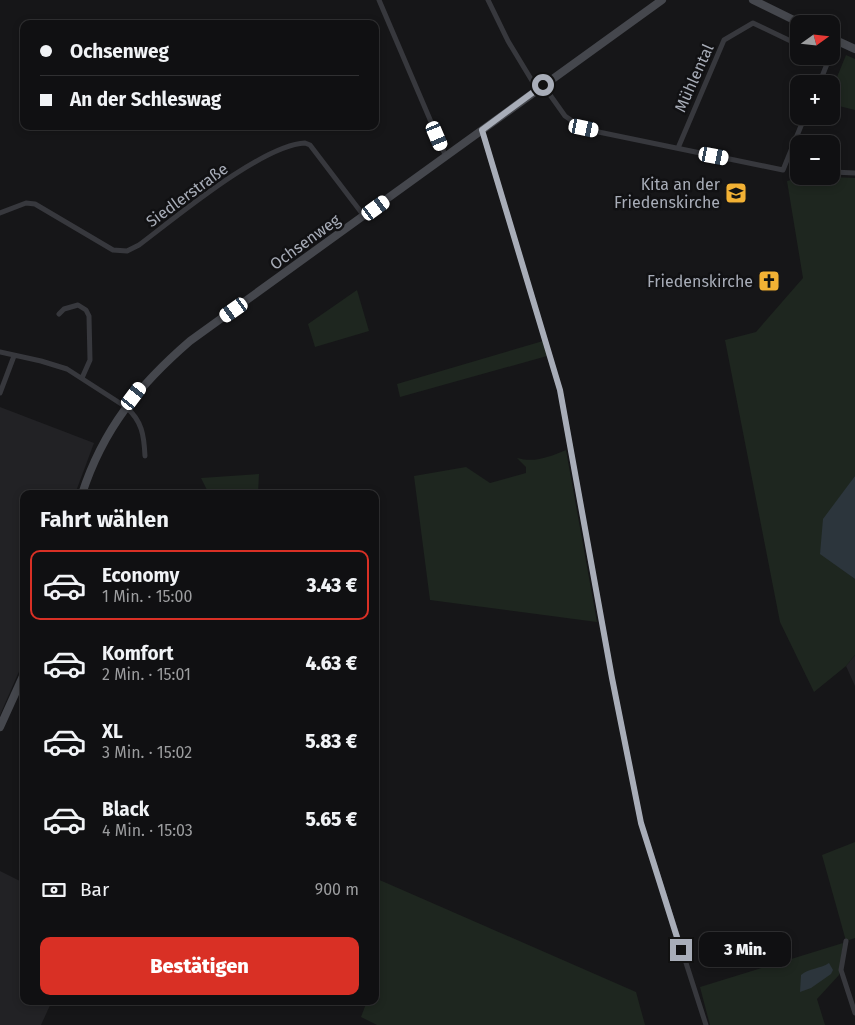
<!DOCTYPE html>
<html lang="de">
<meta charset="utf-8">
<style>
:root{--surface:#101012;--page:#1e1e20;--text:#f1f3f6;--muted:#9c9d9f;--line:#303032;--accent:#d93025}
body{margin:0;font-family:"Fira Sans",sans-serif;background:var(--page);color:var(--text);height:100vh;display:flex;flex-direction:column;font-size:19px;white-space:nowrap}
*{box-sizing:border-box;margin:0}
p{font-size:16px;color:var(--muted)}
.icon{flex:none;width:28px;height:28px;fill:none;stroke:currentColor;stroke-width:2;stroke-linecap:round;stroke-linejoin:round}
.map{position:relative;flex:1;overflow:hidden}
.panel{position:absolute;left:20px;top:490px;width:359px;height:515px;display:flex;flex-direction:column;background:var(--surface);border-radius:10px;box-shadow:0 2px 8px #0003,0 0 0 1px var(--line)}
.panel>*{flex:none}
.top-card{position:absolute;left:20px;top:20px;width:359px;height:110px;border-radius:10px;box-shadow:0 2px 8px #0003,0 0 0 1px var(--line);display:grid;align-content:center;height:110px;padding:0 20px;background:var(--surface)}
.needle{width:32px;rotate:75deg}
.controls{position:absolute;left:790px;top:15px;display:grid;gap:10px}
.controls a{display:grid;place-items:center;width:50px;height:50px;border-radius:10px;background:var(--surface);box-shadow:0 2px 8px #0003,0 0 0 1px var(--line);font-size:25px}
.end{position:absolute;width:22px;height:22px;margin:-11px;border:6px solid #a8adb8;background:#111;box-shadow:0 0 0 2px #111}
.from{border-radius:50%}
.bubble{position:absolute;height:35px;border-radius:10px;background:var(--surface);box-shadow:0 2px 8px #0003,0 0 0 1px var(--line);font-size:16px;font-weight:800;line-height:35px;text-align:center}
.car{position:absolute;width:15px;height:30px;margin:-15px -8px;border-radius:6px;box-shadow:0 0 4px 1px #0007;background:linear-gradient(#fff 24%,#345 0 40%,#fff 0 76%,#345 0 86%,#fff 0)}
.top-card b{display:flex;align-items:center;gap:18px;height:48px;font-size:19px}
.top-card b+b{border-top:1px solid var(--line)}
.top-card i{width:12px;height:12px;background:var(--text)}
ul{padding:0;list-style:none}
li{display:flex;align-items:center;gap:15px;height:70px;margin:0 10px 8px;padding:0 10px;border:2px solid transparent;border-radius:10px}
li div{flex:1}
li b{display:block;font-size:19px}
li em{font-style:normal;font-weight:800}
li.selected{border-color:var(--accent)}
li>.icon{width:45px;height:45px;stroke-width:1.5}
h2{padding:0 20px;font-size:22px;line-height:60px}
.pay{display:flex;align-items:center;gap:12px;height:55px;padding:0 20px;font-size:19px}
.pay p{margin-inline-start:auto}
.cta{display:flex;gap:10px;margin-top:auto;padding:10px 20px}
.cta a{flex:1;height:58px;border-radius:10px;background:var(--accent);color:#fff;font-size:20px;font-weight:800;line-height:58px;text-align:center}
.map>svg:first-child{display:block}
</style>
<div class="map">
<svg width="855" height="1025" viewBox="0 0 855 1025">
<rect width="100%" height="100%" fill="#161618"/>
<path fill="#222225" d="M0 407 94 443 75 494H24V660L0 715Z
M855 655V686L846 666Z
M0 871 24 883V1001H52L41 1025H0Z"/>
<path fill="#1e261f" d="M846 55 855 59V110L831 104V92Z
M807 176 855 178V476L844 492 820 553 855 579V655L846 666 814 692 780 622 725 340 756 332 803 278 787 181Z
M357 290 369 331 315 347 308 324Z
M543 341 547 356 400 397 397 384Z
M566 450 597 622 430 600 414 476 466 467 490 483 526 473V467L517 458C535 463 549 457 566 450Z
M259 474 258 494H209L201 478Z
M855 842V938L846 941 822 855Z
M375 878 636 992 645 1025H377L361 1017 367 1001H375Z
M843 943 839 975 817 999 825 1025H710L700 987Z"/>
<path fill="#2c353c" d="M855 476V579L820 554 823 519Z
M829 963 833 970 831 974 811 988 800 992 801 975C809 968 820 969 829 963Z"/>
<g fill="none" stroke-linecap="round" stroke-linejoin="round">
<path stroke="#37383d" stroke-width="5" d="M379 0 446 157
M488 0 508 41 537 89
M819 84 829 59 823 56
M543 85 565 116 584 129 783 170 805 116
M482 130 560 390 612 678 641 823 706 1025
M678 148 724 40 753 23 799 45
M833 172 855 173
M0 213 26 203 35 204 113 250 127 251 139 245C175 218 262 145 305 143L310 145 364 216
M59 314 64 309 78 305 86 310 89 316 90 360 82 378
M0 352 41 361 67 369 126 407C142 421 144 435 145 456
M0 393 14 356
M846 941 841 970 855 1013"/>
<path stroke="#45474d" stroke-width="8" d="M753 0 802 24
M831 38 855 49
M82 494C103 429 139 385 190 341L662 0
M0 727 24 674"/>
</g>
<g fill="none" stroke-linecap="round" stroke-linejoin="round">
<path stroke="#a8adb8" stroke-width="6" d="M543 85 482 130 560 390 612 678 641 823 681 950"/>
</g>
<defs>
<g id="school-square" transform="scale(1.125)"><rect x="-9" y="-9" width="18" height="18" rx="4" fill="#f2b134" stroke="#111113"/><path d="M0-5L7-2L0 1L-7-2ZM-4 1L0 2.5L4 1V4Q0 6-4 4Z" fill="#111"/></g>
<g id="church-square" transform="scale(1.125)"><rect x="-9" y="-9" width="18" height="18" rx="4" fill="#f2b134" stroke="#111113"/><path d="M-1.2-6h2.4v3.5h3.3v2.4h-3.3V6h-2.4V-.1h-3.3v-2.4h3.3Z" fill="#111"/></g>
</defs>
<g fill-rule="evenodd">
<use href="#school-square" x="736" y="193"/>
<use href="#church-square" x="769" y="281"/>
</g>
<g text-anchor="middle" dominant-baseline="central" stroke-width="5" stroke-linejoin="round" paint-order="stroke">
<g font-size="16" fill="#a8adb8" stroke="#111113">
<text transform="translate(694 78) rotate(-66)">Mühlental</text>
<text transform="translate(187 195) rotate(-36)">Siedlerstraße</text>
<text transform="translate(305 242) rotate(-36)">Ochsenweg</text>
</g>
<g font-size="16" fill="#a8adb8" stroke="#111113" text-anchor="end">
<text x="720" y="184">Kita an der<tspan x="720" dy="18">Friedenskirche</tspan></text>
<text x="753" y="281">Friedenskirche</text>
</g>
</g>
</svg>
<div class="controls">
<a><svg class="needle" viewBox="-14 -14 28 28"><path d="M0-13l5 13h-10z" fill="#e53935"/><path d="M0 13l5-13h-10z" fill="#9c9d9f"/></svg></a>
<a>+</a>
<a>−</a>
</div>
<i class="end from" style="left:543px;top:85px"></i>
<i class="end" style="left:681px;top:950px"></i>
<div class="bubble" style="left:699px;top:932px;width:92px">3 Min.</div>
<i class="car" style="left:584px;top:128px;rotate:102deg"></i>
<i class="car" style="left:437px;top:136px;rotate:157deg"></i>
<i class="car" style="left:714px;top:156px;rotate:101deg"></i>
<i class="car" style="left:376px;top:208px;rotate:54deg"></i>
<i class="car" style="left:234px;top:310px;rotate:235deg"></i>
<i class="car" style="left:134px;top:396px;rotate:37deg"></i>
<div class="top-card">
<b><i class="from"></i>Ochsenweg</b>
<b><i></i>An der Schleswag</b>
</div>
<section class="panel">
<h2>Fahrt wählen</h2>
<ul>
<li class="selected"><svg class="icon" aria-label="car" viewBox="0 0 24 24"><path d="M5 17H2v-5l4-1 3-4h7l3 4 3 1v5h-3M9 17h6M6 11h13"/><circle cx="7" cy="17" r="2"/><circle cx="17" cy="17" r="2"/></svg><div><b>Economy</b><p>1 Min. · 15:00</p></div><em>3.43 €</em></li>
<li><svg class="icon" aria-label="car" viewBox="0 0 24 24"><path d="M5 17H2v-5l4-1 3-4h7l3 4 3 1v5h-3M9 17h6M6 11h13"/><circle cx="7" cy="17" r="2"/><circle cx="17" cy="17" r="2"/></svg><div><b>Komfort</b><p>2 Min. · 15:01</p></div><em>4.63 €</em></li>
<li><svg class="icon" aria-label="car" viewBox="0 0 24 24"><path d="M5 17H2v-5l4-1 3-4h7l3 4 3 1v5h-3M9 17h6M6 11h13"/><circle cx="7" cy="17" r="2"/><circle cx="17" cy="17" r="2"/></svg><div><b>XL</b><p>3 Min. · 15:02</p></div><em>5.83 €</em></li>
<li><svg class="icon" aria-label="car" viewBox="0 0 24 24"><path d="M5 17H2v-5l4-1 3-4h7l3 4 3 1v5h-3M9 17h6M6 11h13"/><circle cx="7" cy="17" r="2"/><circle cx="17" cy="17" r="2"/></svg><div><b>Black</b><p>4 Min. · 15:03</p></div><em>5.65 €</em></li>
</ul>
<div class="pay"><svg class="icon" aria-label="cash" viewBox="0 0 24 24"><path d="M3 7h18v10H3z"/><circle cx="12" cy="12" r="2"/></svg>Bar<p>900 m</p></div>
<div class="cta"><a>Bestätigen</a></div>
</section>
</div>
